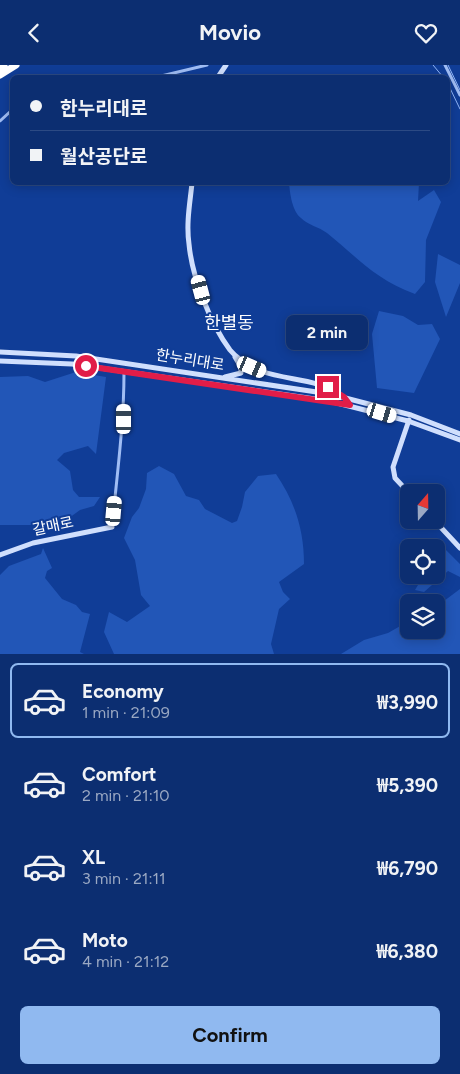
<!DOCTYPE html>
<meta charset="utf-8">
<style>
:root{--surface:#0c2e71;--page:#1a3a79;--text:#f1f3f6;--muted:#9aa8c3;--line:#2c4a84;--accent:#90b9f0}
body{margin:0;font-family:Figtree,"Noto Sans KR",sans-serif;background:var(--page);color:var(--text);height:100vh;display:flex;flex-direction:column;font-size:19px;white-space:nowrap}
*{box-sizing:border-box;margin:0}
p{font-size:16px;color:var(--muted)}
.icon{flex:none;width:28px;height:28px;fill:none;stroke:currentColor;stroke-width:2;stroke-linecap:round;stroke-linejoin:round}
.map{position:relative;height:589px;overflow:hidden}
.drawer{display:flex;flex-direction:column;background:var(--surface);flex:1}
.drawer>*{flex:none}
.guide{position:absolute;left:10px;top:10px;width:440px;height:110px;border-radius:8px;box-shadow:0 2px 12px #0003,0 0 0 1px var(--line);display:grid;align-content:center;height:110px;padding:0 20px;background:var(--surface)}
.needle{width:32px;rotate:20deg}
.tools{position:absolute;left:400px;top:419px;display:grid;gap:10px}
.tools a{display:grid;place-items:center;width:45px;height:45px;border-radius:8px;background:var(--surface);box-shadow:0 2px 12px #0003,0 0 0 1px var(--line);font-size:25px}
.end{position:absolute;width:22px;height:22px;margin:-11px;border:6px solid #e11d48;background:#fff;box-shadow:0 0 0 2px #fff}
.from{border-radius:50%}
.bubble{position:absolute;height:35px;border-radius:8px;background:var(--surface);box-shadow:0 2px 12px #0003,0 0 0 1px var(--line);font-size:16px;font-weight:700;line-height:35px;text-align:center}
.car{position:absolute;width:15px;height:30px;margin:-15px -8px;border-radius:6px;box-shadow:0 0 4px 1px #0007;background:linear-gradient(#fff 24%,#345 0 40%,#fff 0 76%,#345 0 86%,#fff 0)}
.guide b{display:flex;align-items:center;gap:18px;height:48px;font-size:19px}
.guide b+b{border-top:1px solid var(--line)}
.guide i{width:12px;height:12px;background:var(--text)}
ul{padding:9px 0 0;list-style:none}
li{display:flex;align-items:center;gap:15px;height:75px;margin:0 10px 8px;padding:0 10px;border:2px solid transparent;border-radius:8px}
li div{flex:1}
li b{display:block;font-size:19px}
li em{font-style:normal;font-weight:700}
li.current{border-color:var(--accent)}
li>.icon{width:45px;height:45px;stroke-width:1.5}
.button{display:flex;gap:10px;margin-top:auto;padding:10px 20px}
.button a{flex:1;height:58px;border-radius:8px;background:var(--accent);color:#111;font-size:20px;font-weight:700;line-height:58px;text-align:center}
header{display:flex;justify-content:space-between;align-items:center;height:65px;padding:0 20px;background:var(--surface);font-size:22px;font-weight:700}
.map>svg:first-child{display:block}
</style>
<header><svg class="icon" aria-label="back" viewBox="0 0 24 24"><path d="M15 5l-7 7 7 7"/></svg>Movio<svg class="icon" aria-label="heart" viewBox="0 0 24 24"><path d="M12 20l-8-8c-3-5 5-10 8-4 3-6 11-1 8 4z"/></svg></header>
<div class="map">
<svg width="460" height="589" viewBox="0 0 460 589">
<rect width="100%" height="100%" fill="#103d97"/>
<path fill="#2256b7" d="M289 118H419L418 136 434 125 441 137 426 175 425 217 415 229C376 215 358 193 327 168 319 162 308 160 301 153 292 146 290 128 289 118Z
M438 189 460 200V218L446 252 435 217Z
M379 246 403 251 418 260 432 259 440 274 414 328 377 323 372 269Z
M76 307 106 312 96 389 88 381 64 388 57 395 70 406 73 425 79 432H100L94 441 80 445 69 453 48 454 39 460H0V312L28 311 45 317Z
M159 401 174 409 186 431 199 435 205 444 232 458 237 456 242 442 245 427 258 411 276 409C295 437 304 465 304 499L279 517 283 527 290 534 279 544 271 579 274 589H114L104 567 109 547 127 557 150 541 141 530 135 495 124 473 132 452 139 443 146 424 147 408Z
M43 483 52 503 47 506 45 513 62 534 76 540 82 547 90 549 80 587 84 589H0V510L9 501 41 489Z
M445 484 460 499V512L448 506 424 527 415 525 424 510H436V497Z
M460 524V589H341L364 575 388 568 409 556V565H436V542Z"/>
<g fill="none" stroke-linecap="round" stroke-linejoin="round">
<path stroke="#91b6f8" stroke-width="1" d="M433 0 443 12
M448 0 460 25
M448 19 460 44"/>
<path stroke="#a0bdf4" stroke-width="3" d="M445 0 460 30
M157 12 207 0
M0 56 12 45
M112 462C117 410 124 359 124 307"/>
<path stroke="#d0dffd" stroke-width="5" d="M218 12 226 0
M192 118C190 138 186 158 189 179 192 212 210 258 230 285 238 295 250 301 261 306 289 316 316 313 341 330
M0 287 76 291 330 329 411 350 460 369
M0 296 72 299 329 336 408 356 460 375
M225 312 241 308V302L235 292
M409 355 393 402 395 413 409 428
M434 455 460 483
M0 490 33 478 112 462"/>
<path stroke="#fff" stroke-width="7" d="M0 2 4 0
M0 10 16 0"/>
</g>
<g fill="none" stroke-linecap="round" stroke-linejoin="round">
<path stroke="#e11d48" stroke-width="6" d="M86 301 350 340 344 332 328 322"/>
</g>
<g text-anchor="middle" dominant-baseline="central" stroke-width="4" stroke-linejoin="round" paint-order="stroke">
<g font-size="15" fill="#fff" stroke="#103d97">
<text transform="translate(190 295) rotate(9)">한누리대로</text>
<text transform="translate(53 461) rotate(-12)">갈매로</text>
</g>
<g font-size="18" fill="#fff" stroke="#103d97">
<text x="229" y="258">한별동</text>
</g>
</g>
</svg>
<div class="tools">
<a><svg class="needle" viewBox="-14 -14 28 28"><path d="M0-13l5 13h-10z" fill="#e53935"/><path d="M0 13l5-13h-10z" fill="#9aa8c3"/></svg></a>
<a><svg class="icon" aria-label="locate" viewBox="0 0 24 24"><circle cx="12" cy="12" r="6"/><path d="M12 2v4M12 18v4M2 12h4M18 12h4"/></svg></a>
<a><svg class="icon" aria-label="layers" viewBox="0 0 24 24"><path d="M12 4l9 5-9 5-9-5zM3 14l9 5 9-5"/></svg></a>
</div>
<i class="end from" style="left:86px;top:301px"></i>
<i class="end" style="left:328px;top:322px"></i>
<div class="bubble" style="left:286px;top:250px;width:82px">2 min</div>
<i class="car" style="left:201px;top:225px;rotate:345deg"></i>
<i class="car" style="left:252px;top:302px;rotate:113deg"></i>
<i class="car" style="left:382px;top:348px;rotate:107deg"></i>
<i class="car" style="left:124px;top:354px;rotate:0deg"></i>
<i class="car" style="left:114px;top:446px;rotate:5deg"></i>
<div class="guide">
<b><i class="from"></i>한누리대로</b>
<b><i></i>월산공단로</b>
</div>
</div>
<section class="drawer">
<ul>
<li class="current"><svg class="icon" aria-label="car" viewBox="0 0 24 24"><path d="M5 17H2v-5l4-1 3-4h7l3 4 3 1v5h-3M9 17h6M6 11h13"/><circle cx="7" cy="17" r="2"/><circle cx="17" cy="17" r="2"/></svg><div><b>Economy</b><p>1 min · 21:09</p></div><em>₩3,990</em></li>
<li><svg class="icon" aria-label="car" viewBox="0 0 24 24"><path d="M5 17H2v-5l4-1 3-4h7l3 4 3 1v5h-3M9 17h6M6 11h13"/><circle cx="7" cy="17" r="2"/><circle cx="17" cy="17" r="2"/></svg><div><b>Comfort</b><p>2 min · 21:10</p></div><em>₩5,390</em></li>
<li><svg class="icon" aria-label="car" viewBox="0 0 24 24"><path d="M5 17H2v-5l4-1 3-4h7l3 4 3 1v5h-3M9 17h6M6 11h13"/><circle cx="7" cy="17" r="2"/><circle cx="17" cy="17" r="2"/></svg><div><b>XL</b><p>3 min · 21:11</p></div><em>₩6,790</em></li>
<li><svg class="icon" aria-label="car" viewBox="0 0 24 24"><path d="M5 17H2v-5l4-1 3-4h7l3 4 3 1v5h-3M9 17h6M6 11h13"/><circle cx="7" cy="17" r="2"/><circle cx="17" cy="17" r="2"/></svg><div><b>Moto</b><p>4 min · 21:12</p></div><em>₩6,380</em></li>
</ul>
<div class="button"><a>Confirm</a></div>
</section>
